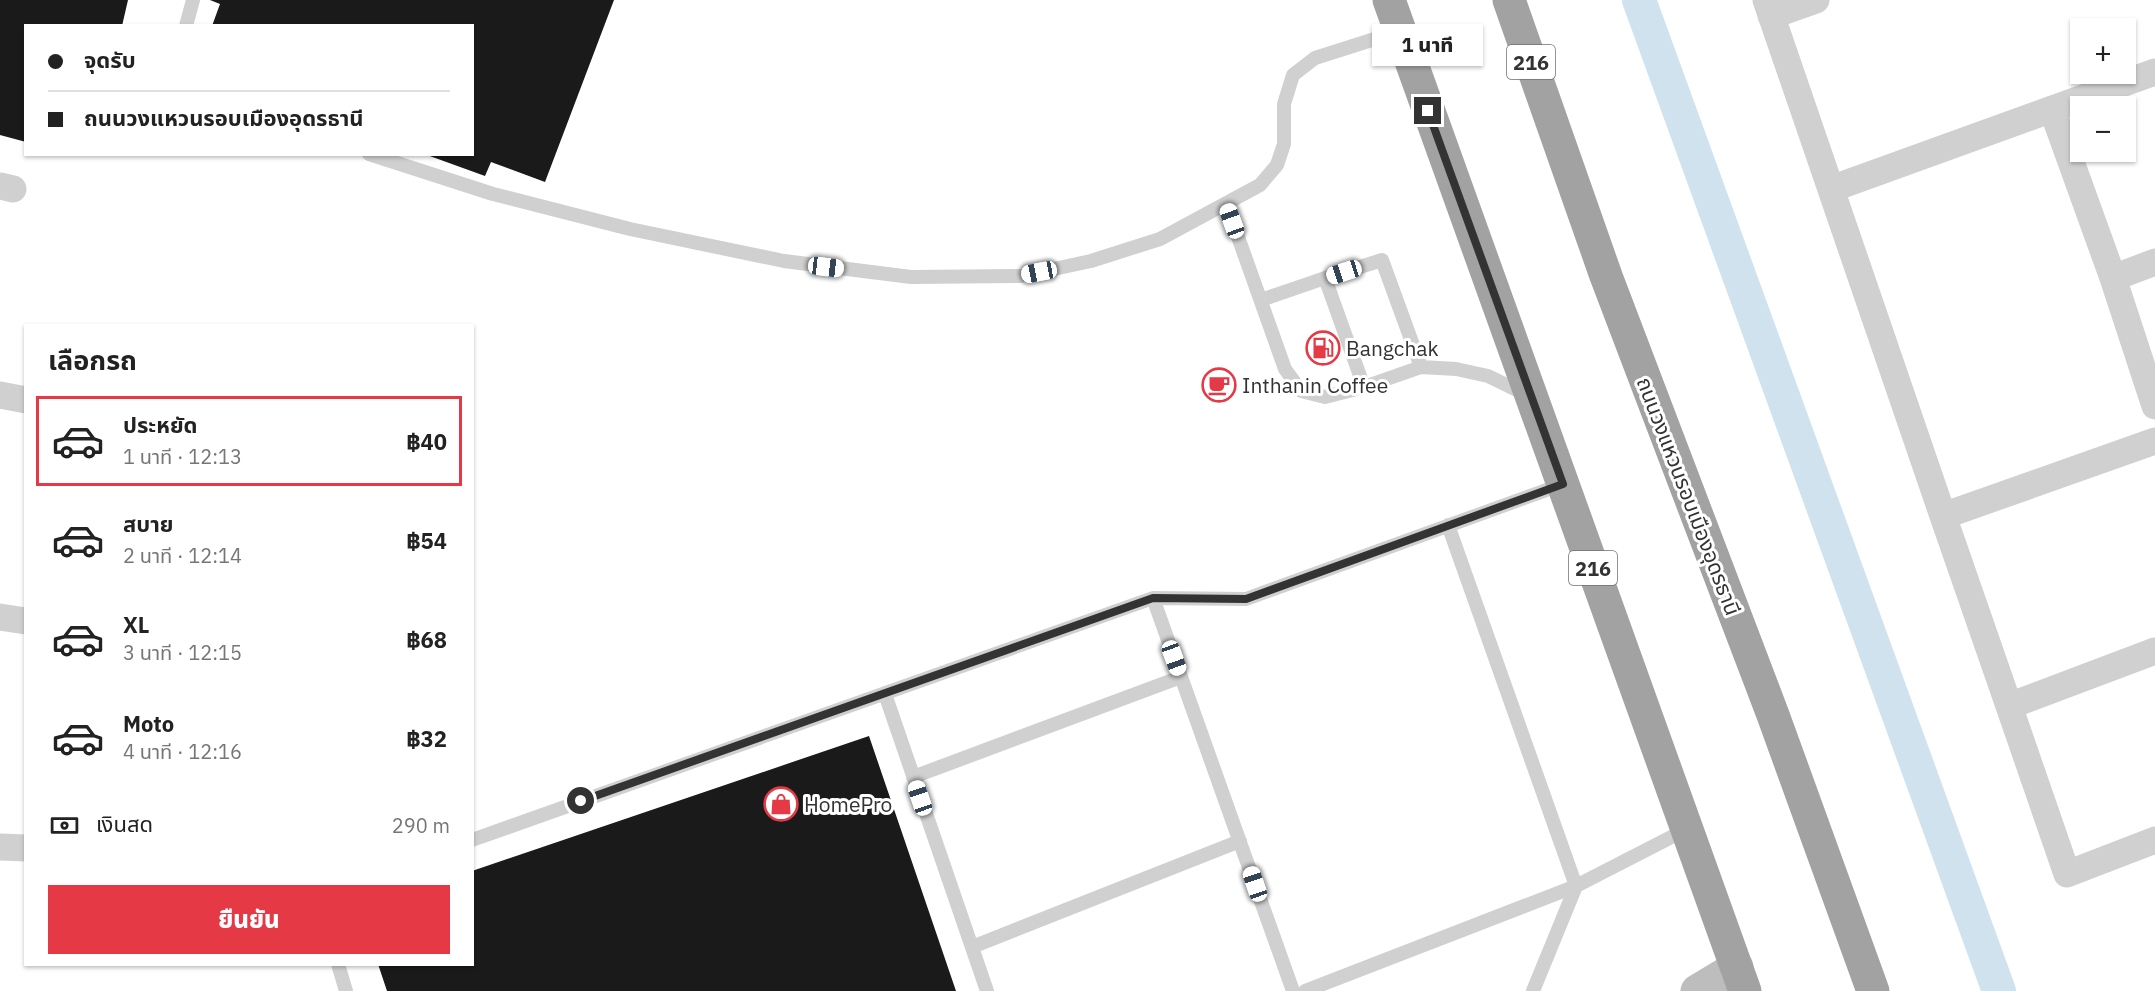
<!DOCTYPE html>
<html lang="th">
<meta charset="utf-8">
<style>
:root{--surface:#fff;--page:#f2f2f2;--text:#222;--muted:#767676;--line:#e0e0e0;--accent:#e63946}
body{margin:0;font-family:"IBM Plex Sans","Noto Sans Thai",sans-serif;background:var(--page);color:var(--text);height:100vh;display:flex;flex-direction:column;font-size:22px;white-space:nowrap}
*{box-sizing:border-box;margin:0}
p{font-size:20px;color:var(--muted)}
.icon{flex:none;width:33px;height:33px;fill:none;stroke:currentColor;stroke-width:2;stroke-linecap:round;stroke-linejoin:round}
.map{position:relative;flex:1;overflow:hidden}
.panel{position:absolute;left:24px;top:324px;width:450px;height:642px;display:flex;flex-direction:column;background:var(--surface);border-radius:0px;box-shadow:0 2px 4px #0004}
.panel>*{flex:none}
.banner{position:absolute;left:24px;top:24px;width:450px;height:132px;border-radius:0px;box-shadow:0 2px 4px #0004;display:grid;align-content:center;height:132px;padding:0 24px;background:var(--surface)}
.buttons{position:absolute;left:2070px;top:18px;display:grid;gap:12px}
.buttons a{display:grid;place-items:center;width:66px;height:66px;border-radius:0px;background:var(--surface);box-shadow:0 2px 4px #0004;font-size:30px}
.end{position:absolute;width:27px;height:27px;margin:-14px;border:8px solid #333;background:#fff;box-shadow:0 0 0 3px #fff}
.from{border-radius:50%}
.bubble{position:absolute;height:42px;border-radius:0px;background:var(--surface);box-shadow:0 2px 4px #0004;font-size:20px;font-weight:800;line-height:42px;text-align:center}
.car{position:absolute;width:18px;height:36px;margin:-18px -9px;border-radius:8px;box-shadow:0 0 4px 2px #0007;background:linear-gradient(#fff 24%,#345 0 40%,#fff 0 76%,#345 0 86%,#fff 0)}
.banner b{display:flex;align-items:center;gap:21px;height:57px;font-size:22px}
.banner b+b{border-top:2px solid var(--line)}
.banner i{width:15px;height:15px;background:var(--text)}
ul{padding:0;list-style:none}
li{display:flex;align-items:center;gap:18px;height:90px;margin:0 12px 9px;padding:0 12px;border:3px solid transparent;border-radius:0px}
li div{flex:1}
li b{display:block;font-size:22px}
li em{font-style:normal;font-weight:800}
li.on{border-color:var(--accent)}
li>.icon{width:54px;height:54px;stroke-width:1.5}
h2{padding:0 24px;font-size:27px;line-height:72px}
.pay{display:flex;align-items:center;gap:15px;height:66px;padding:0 24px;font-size:22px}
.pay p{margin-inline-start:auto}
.action{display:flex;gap:12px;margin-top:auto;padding:12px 24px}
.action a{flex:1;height:69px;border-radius:0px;background:var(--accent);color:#fff;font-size:24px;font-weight:800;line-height:69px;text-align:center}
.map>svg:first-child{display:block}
</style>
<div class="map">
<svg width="2155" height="991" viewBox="0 0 2155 991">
<rect width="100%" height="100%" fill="#fff"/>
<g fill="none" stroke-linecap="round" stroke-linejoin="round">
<path stroke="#cfe2ee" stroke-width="34" d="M1639 0 1999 991"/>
</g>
<path fill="#1a1a1a" d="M0 0H128L122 26H26V142L0 135Z
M210 0H614L545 182 491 162 485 176 427 155 472 154V26H212L220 4Z
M869 736 956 991H387L378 964H472V871Z"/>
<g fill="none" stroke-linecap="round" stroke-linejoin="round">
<path stroke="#d0d0d0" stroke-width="14" d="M186 26 193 0
M369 154 493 194 630 229 784 261 911 277 1021 276 1091 261 1160 239 1260 185 1277 165 1284 144V104L1293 75 1315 58 1400 31
M1226 203 1285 369 1301 391 1325 397 1364 387
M1261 300 1325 278
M1421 367 1382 260 1325 278 1364 387 1421 367 1456 369 1488 376 1527 395
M1153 598 1293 991
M885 694 987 991
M913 777 1181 677
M472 840 1153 598 1246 599 1563 484
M972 947 1240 841
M338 964 346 991
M1305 991 1576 886 1448 525
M1533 991 1576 886 1687 829"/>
<path stroke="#d0d0d0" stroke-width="27" d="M1766 0 1943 516
M1771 16 1816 0
M2052 109 2113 278
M0 186 13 189
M1831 189 2155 72
M2155 262 2113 278 2155 406
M0 395 26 400
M0 617 26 621
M2155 651 2009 706 2067 874 2155 840
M2009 706 1943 516 2155 441
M0 847 26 848"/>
<path stroke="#bdbdbd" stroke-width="33" d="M1697 991 1737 967"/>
<path stroke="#a2a2a2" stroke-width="33" d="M1389 0 1745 991
M1509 0 1606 276 1773 715 1873 991"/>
</g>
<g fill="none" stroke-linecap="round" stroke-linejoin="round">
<path stroke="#333" stroke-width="8" d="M581 801 1153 598 1246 599 1563 484 1428 111"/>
</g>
<defs>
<g id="fuel-ring" transform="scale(1.725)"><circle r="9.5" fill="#fff" stroke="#e63946" stroke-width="1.5"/><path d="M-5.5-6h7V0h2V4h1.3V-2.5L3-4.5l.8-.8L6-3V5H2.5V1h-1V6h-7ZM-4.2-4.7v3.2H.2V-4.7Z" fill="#e63946"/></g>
<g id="cafe-ring" transform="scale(1.725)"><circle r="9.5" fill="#fff" stroke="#e63946" stroke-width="1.5"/><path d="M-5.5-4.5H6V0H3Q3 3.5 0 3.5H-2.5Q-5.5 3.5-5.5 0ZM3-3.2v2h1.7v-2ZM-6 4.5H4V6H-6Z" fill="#e63946"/></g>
<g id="shop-ring" transform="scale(1.725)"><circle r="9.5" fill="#fff" stroke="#e63946" stroke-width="1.5"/><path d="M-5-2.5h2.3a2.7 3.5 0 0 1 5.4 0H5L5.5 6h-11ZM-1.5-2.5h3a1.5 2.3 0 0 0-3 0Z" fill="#e63946"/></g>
</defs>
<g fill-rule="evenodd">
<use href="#fuel-ring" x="1323" y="348"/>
<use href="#cafe-ring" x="1219" y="385"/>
<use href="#shop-ring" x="781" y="804"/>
</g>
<g text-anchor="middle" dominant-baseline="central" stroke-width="6" stroke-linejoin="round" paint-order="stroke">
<g fill="#fff" stroke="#707070" stroke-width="1.5">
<rect x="1507" y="45" width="48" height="34" rx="4.5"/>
<rect x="1569" y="551" width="48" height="34" rx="4.5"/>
</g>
<g font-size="20" font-weight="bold" fill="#333">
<text x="1531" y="62">216</text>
<text x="1593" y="568">216</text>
</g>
<g font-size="21" fill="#333" stroke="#fff" text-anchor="start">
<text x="1346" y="348">Bangchak</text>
<text x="1242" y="385">Inthanin Coffee</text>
<text x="804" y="804">HomePro</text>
</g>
<g font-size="21" fill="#333" stroke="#fff">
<text transform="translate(1689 496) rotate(69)">ถนนวงแหวนรอบเมืองอุดรธานี</text>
</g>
</g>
</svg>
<div class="buttons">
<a>+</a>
<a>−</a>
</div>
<i class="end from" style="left:581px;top:801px"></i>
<i class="end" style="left:1428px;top:111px"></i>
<div class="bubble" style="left:1372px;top:24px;width:111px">1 นาที</div>
<i class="car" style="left:1232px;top:221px;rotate:340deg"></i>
<i class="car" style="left:826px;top:267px;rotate:97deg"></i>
<i class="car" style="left:1039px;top:272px;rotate:259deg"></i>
<i class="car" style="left:1344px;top:272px;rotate:252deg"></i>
<i class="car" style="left:1174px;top:658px;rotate:160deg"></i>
<i class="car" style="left:920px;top:798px;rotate:341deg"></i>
<i class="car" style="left:1255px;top:884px;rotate:341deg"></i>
<div class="banner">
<b><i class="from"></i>จุดรับ</b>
<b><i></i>ถนนวงแหวนรอบเมืองอุดรธานี</b>
</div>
<section class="panel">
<h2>เลือกรถ</h2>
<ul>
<li class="on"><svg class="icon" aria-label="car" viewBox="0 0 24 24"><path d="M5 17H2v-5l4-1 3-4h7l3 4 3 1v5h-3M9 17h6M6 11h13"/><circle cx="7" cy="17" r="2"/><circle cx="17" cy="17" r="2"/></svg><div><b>ประหยัด</b><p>1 นาที · 12:13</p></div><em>฿40</em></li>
<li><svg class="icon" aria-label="car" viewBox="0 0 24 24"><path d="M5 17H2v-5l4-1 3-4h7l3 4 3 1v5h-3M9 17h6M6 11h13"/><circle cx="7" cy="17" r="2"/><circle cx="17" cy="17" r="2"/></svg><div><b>สบาย</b><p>2 นาที · 12:14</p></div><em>฿54</em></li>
<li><svg class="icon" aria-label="car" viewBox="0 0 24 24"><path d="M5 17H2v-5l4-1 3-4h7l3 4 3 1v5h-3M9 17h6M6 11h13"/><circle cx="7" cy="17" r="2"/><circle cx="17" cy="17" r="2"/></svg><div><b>XL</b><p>3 นาที · 12:15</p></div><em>฿68</em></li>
<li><svg class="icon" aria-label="car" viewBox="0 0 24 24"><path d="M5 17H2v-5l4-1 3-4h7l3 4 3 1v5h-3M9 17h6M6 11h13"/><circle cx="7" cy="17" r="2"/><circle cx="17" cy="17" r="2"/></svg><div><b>Moto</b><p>4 นาที · 12:16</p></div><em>฿32</em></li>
</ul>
<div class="pay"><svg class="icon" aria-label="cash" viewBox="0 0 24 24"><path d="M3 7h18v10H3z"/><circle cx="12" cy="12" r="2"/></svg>เงินสด<p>290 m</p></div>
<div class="action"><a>ยืนยัน</a></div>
</section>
</div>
